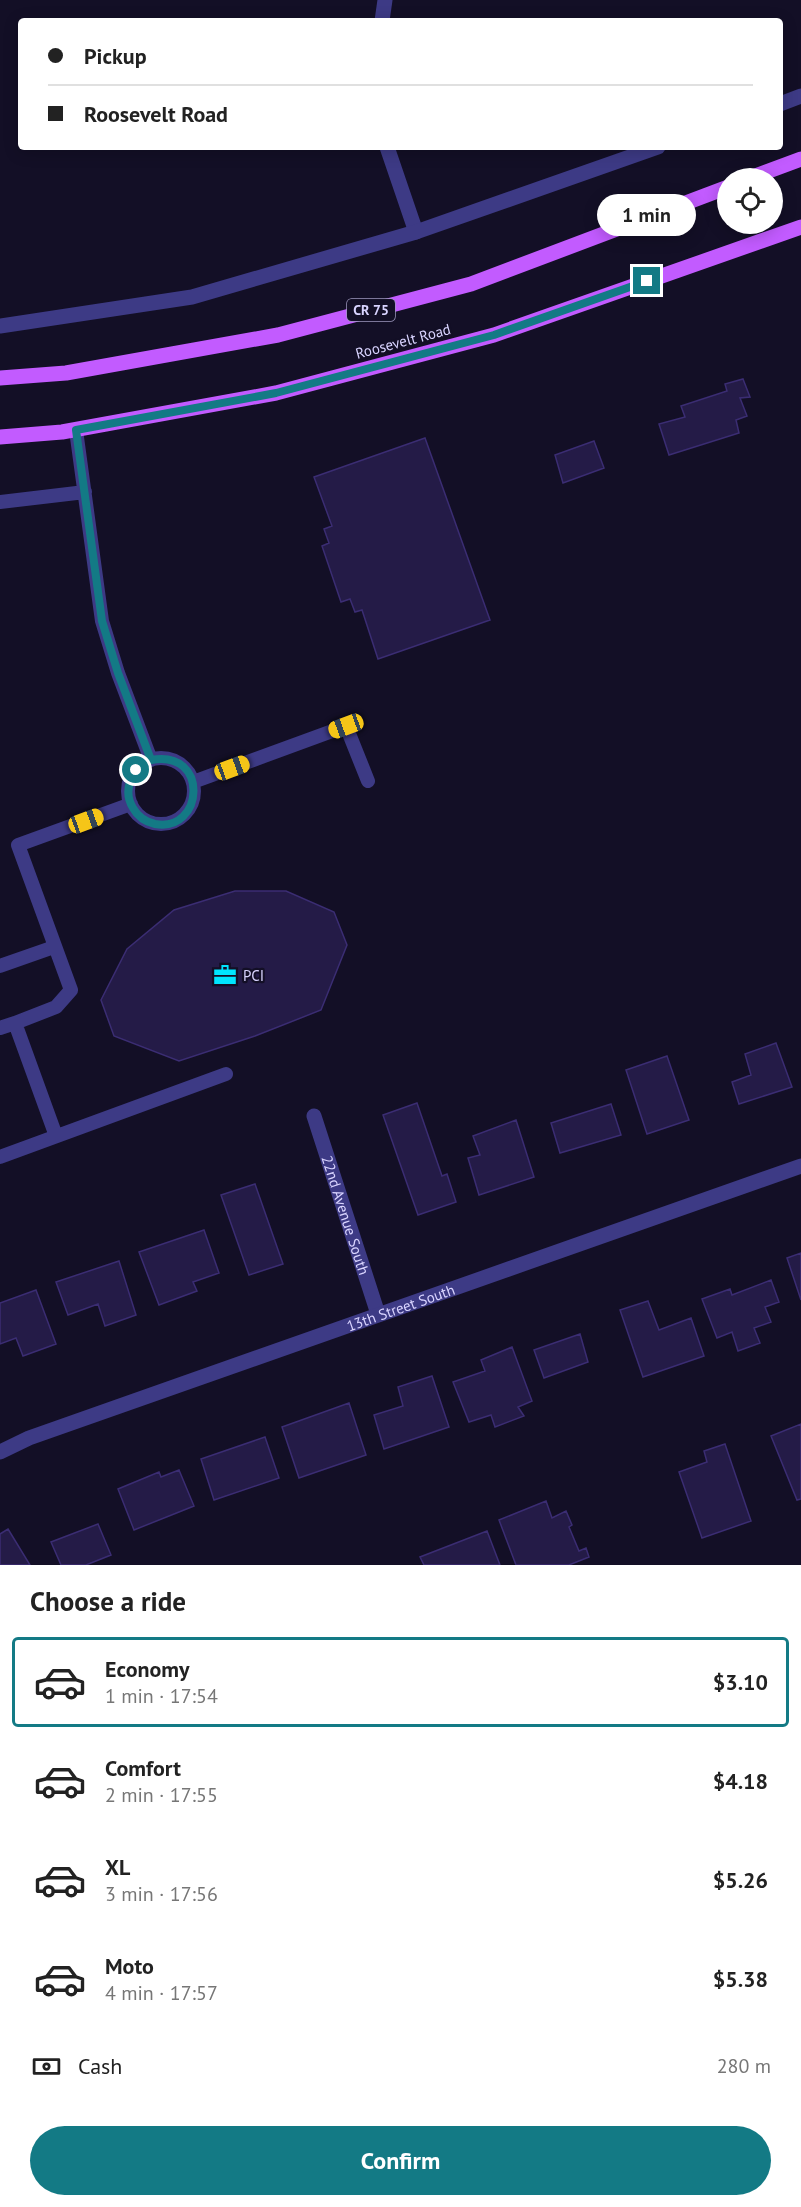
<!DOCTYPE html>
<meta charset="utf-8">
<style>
:root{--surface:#fff;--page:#f2f2f2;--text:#222;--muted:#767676;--line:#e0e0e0;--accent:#137a85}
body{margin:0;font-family:"PT Sans",sans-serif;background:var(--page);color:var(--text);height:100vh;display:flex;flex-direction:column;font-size:22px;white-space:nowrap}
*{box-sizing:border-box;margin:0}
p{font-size:20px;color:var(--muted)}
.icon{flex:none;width:33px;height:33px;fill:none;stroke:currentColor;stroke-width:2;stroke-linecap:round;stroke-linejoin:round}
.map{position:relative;height:1565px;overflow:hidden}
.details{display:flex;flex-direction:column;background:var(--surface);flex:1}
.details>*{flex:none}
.hud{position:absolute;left:18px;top:18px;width:765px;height:132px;border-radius:6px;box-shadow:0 3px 15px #0003;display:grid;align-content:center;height:132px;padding:0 30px;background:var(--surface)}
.controls{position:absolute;left:717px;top:168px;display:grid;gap:12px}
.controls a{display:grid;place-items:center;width:66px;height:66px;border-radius:50%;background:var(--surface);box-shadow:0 3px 15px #0003;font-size:30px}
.end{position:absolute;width:27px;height:27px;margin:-14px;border:8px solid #137a85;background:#fff;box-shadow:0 0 0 3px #fff}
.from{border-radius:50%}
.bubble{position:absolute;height:42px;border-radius:21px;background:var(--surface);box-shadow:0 3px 15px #0003;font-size:20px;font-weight:700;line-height:42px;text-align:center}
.car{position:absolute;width:18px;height:36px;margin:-18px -9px;border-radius:8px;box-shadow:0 0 4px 2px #0007;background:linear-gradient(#f5c518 24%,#345 0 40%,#f5c518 0 76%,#345 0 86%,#f5c518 0)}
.hud b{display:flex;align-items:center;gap:21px;height:57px;font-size:22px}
.hud b+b{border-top:2px solid var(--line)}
.hud i{width:15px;height:15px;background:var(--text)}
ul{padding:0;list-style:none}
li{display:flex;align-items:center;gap:18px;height:90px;margin:0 12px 9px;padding:0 18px;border:3px solid transparent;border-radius:6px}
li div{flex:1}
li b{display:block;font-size:22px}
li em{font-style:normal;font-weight:700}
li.selected{border-color:var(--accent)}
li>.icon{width:54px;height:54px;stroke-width:1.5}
h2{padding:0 30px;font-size:27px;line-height:72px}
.pay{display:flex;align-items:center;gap:15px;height:66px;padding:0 30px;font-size:22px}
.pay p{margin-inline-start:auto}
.primary-button{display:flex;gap:12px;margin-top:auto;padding:12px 30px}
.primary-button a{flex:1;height:69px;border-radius:36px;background:var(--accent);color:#fff;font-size:24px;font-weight:700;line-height:69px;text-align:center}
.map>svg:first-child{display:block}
</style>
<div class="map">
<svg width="801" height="1565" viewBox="0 0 801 1565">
<rect width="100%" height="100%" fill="#130f26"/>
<path fill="#241b47" stroke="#3b2d73" stroke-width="1.5" d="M743 379 750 397 740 398 747 416 736 420 739 433 669 455 659 424 685 417 681 406 727 391 725 384Z
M425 438 490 620 378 659 362 610 355 612 350 599 341 602 322 546 329 543 324 529 332 526 314 477Z
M594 441 604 468 563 483 555 455Z
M235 891H286L334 912 347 945 321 1010 255 1036 179 1061 114 1036 101 1000 127 949 174 910Z
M776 1043 792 1087 739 1104 732 1082 751 1075 745 1054Z
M667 1056 689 1120 647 1134 626 1070Z
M417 1103 442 1176 447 1174 456 1202 418 1215 383 1115Z
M611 1104 621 1135 560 1153 551 1123Z
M516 1120 534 1177 479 1195 468 1158 480 1155 473 1136Z
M255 1184 283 1264 249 1275 221 1195Z
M204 1230 219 1273 193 1282 197 1291 159 1305 139 1252Z
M801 1253V1300L787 1258Z
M119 1261 136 1315 105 1326 98 1304 68 1315 56 1282Z
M771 1280 779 1302 765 1307 771 1322 754 1328 760 1343 738 1351 732 1332 717 1338 702 1299 730 1289 732 1295Z
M36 1290 56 1344 23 1356 16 1338 0 1344V1303Z
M648 1301 659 1330 691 1318 704 1356 643 1377 620 1310Z
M580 1334 588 1362 544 1378 534 1350Z
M512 1347 532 1401 518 1407 524 1416 495 1427 491 1415 469 1422 453 1382 485 1371 481 1360Z
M432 1376 449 1427 384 1449 374 1415 403 1406 398 1387Z
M349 1403 366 1455 299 1478 282 1427Z
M801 1424V1499L797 1500 771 1436Z
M265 1437 279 1478 214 1500 201 1459Z
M725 1444 751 1521 702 1538 679 1472 707 1462 704 1451Z
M179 1470 194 1506 134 1530 118 1489 159 1472 161 1477Z
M546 1501 552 1518 566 1511 572 1525 569 1527 579 1551 586 1548 589 1557 569 1565H516L499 1520Z
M98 1524 111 1555 86 1565H61L51 1542Z
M8 1529 30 1565H0V1534Z
M487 1531 500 1565H424L420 1557Z"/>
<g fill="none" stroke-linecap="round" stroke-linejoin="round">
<path stroke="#3d3a85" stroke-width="14" d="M76 430 102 621 118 673 151 760
M0 502 85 492
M128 791a33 33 0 1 1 66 0a33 33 0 1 1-66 0Z
M193 782 346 726 368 781
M0 966 54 947
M15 1023 56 1007 71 990 18 845 131 804
M0 1028 15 1023 56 1136
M0 1157 226 1074"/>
<g stroke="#3d3a85" stroke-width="15">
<path d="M382 21 385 0"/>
<path d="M780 104 801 96"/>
<path d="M387 147 416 232"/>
<path d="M0 326 192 297 416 232 658 147"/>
<path id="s1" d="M314 1116 378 1314"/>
<path id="s2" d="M0 1452 29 1438 801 1166"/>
</g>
<path stroke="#c25bff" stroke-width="15" d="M750 178 801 159
M0 378 66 373 278 335 471 284 728 187
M0 437 62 432 276 393 494 335 801 227"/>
</g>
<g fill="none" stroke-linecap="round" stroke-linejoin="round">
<path stroke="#137a85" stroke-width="8" d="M136 770C128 782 125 795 133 808 138 817 146 822 155 824 204 833 210 749 151 760L118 673 102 621 76 430 276 393 494 335 647 281"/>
</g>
<defs>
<g id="office-bare" transform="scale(1.8)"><path d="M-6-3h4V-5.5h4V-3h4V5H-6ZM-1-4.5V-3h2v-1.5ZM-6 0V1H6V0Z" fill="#00e5ff" stroke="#130f26" stroke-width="2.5" paint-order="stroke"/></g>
</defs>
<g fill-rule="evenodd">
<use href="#office-bare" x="225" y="975"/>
</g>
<g text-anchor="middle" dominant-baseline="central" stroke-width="4.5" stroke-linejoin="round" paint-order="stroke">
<rect fill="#130f26" stroke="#9e99be" stroke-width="1.5" x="347" y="299" width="48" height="22" rx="4.5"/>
<g font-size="14" font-weight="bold" fill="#d9d4ff">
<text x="371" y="310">CR 75</text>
</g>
<g font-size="15" fill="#d9d4ff" stroke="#130f26">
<text transform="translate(403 341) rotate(-15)">Roosevelt Road</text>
<text stroke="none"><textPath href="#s1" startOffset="104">22nd Avenue South</textPath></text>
<text stroke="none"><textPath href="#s2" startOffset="426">13th Street South</textPath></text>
</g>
<g font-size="15" fill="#d9d4ff" stroke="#130f26" text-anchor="start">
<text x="243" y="975">PCI</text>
</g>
</g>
</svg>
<div class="controls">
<a><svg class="icon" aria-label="locate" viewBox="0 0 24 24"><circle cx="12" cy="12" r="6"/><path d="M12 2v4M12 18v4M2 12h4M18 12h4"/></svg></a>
</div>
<i class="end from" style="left:136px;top:770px"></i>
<i class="end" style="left:647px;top:281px"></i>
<div class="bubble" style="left:597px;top:194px;width:99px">1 min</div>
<i class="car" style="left:346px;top:726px;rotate:250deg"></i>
<i class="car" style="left:232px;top:768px;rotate:70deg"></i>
<i class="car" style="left:86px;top:821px;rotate:70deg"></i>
<div class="hud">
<b><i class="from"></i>Pickup</b>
<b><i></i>Roosevelt Road</b>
</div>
</div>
<section class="details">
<h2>Choose a ride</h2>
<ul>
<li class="selected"><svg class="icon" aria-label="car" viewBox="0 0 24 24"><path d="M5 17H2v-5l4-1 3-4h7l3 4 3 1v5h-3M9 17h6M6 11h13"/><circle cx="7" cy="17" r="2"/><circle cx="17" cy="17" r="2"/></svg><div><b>Economy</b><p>1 min · 17:54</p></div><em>$3.10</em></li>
<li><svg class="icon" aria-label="car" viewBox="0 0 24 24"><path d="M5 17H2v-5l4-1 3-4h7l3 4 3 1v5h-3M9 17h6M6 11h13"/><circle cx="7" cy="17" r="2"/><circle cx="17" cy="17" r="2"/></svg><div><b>Comfort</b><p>2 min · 17:55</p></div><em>$4.18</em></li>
<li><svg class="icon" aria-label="car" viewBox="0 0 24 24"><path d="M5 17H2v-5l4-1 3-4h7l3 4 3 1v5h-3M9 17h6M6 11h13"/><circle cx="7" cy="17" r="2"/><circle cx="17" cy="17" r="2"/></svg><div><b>XL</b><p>3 min · 17:56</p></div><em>$5.26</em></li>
<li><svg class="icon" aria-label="car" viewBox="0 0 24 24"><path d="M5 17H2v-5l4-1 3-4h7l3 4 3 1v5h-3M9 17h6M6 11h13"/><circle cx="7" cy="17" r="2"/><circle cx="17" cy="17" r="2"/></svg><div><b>Moto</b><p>4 min · 17:57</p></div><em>$5.38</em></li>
</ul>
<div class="pay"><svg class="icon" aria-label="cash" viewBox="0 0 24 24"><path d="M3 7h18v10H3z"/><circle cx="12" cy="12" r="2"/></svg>Cash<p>280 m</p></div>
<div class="primary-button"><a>Confirm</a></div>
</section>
